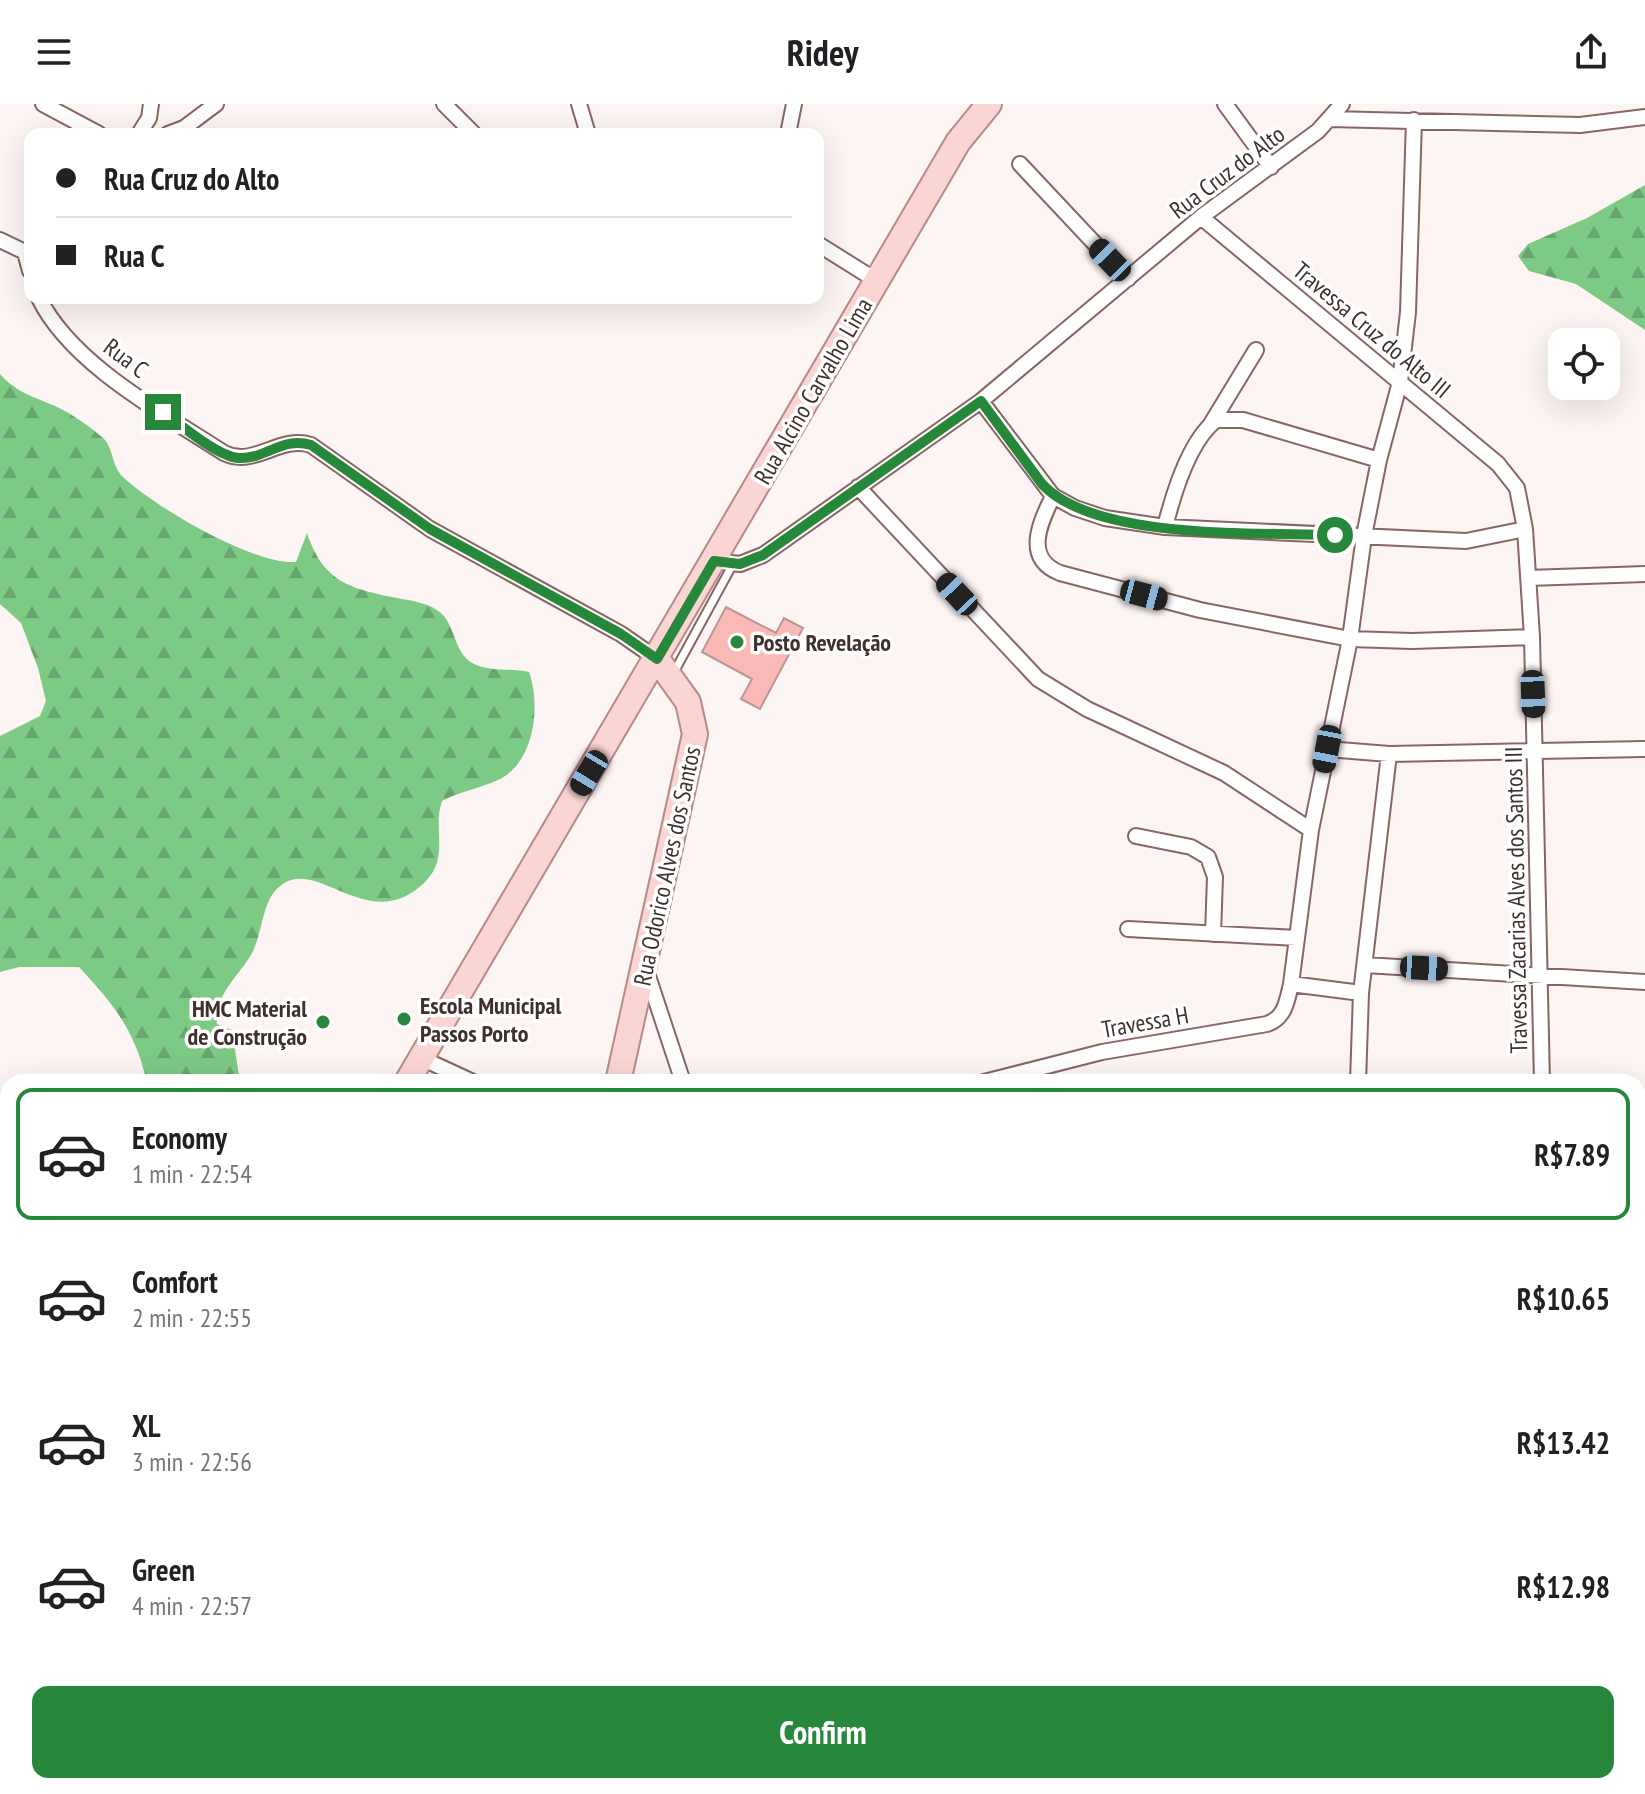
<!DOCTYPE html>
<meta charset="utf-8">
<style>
:root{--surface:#fff;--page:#f6f6f6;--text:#202124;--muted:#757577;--line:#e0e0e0;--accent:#27873a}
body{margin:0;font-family:"PT Sans Narrow",sans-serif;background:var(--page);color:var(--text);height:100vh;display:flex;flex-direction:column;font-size:30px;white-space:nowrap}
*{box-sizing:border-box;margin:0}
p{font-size:26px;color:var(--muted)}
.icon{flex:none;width:44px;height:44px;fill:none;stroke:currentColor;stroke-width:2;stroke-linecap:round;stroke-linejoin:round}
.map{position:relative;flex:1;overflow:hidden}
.side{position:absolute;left:0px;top:970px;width:1646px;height:720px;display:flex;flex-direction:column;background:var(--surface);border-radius:24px 24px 0 0;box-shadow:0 8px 32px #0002}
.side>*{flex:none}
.banner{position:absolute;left:24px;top:24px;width:800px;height:176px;border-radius:16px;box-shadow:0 8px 32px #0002;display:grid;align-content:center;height:176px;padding:0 32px;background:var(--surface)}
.fabs{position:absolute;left:1548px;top:224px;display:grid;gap:16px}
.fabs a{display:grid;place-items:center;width:72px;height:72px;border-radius:16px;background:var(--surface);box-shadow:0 8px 32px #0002;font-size:40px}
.end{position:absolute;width:36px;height:36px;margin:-18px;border:10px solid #27873a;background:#fff;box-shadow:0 0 0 4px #fff}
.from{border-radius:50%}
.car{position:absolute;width:24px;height:48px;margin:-24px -12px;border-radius:10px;box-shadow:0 0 6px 2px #0007;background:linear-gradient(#222 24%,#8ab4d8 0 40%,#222 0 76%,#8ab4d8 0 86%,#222 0)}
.banner b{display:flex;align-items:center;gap:28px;height:76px;font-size:30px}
.banner b+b{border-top:2px solid var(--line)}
.banner i{width:20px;height:20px;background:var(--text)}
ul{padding:14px 0 0;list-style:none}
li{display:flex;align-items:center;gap:24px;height:132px;margin:0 16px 12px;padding:0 16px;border:4px solid transparent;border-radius:16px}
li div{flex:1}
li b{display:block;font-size:30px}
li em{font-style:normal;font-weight:600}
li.selected{border-color:var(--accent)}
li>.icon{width:72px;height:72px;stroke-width:1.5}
.action{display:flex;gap:16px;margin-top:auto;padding:16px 32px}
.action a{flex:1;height:92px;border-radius:16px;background:var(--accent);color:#fff;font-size:32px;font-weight:600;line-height:92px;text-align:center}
header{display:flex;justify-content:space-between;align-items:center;height:104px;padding:0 32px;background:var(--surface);font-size:36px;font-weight:600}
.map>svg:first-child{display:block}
</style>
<header><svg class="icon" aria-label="menu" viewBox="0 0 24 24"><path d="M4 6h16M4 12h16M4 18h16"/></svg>Ridey<svg class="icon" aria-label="share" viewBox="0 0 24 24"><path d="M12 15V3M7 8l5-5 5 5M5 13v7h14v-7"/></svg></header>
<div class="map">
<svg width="1645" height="1690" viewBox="0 0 1645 1690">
<defs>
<pattern id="forest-firs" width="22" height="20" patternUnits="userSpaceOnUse" patternTransform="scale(2)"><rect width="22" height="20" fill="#7dca85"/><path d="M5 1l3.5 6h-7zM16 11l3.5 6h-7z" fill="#68a46d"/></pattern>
<pattern id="park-crowns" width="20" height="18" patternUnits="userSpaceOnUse" patternTransform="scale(2)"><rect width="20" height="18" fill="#b3feb9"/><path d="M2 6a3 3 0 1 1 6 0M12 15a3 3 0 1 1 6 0" fill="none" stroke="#9bda9f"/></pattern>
</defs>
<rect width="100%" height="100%" fill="#fdf4f4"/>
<path fill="url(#forest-firs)" d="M1645 81V226L1576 180 1529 167 1518 152 1528 140 1587 114Z
M0 270C18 291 40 294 63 306 76 313 92 324 103 334 113 343 112 362 122 372 153 402 253 461 296 458L307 429C324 480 352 485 402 495 414 497 426 499 437 506 457 519 452 549 474 560 491 568 512 564 529 568 541 601 535 657 500 675 482 684 461 687 442 697 432 725 450 752 426 777 369 835 316 749 279 783 261 798 263 831 251 851 237 874 215 890 217 920L232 926 240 978H147C134 925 115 902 79 863H19L0 868V632L40 612 46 597 38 564 21 519 0 500Z"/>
<path fill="url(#park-crowns)" d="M0 1232 8 1234V1346L0 1344Z
M8 1582V1682H84L82 1690H0V1607Z
M859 1682H1012L1052 1690H858Z"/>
<path fill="#f9b9b7" stroke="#bb9594" stroke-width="2" d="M726 503 776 529 784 514 803 524 760 605 741 595 752 575 702 548Z"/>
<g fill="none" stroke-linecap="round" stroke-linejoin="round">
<g stroke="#896564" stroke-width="11">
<path id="service" d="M673 570 733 460"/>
</g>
<g stroke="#896564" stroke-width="18">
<path id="minor" d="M43 0 99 30
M444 0 474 30
M579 0 588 30
M1225 0 1271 63
M1329 15 1580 21 1645 13
M139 30 149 14 151 0
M168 30 184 24 216 0
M788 30 794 0
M1020 60 1128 175
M1201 113 1498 360 1517 384 1525 425 1532 533 1542 978
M0 136 25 148
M818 140 877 177
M25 148 30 167
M39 194C71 260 164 310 224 349 254 364 279 331 311 341L430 425 621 530 657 555
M981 297 1053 392 1075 404 1105 414 1165 423 1466 437 1525 425
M1211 320 1256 246
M858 383 1038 575 1087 605 1224 669 1311 726
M1053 392C1040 419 1023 454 1060 469L1200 506 1350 535 1412 537 1532 533
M1165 423C1173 391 1189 337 1216 316H1243L1379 356
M714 457 740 460 763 451 981 297 1201 113 1318 27 1342 0
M1528 474 1645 470
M1327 645 1389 650 1645 645
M1136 732 1191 743 1208 753 1215 773 1213 830
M1128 825 1297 834
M1365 861 1645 878
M646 866 683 978
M1291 880 1361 889 1358 978
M1361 889 1389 650
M421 954 473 978
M984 978 1102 948 1267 920C1285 914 1287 897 1291 880L1311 726 1350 535 1364 432 1379 356 1400 278 1408 208 1414 16
M1638 1082H1645
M1638 1176 1645 1174
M0 1214 8 1216
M1638 1300 1645 1298
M0 1355 8 1358
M1528 1682 1562 1690
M356 1690 359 1682
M836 1690 837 1682
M1333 1690 1335 1682
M1490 1690 1492 1682
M1630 1690V1682"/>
</g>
<g stroke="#896564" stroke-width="22">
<path id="tertiary" d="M462 1682 487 1690"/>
</g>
<g stroke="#896564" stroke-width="24">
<path id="secondary" d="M0 1569 8 1544"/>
</g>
<g stroke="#b78987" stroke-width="28">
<path id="primary" d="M407 978 958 38 989 0
M618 978 695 630 688 598 657 555
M105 1690 108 1682
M578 1690 581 1682"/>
</g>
<use href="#service" stroke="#fff" stroke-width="7"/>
<use href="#minor" stroke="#fff" stroke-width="14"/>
<use href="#tertiary" stroke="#fff" stroke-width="18"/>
<use href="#secondary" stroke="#fff" stroke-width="20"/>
<use href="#primary" stroke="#fad5d4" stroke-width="24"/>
</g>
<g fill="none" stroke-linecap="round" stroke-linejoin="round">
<path stroke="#27873a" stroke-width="10" d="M163 308C181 321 217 352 238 354 265 356 282 332 311 341L430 425 621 530 657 555 714 457 740 460 763 451 981 297 1042 380C1095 437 1259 428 1335 431"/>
</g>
<g fill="#27873a" stroke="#fff" stroke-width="3">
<circle cx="737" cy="538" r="8"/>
<circle cx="404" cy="915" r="8"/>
<circle cx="323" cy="918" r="8"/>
</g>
<g text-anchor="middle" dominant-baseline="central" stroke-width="7" stroke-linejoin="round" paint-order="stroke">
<g font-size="24" fill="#3f302f" stroke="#fff">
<text transform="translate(1227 68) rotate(-37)">Rua Cruz do Alto</text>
<text transform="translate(1372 226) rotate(40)">Travessa Cruz do Alto III</text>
<text transform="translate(126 254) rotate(37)">Rua C</text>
<text transform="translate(813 287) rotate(-60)">Rua Alcino Carvalho Lima</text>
<text transform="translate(667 762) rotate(-78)">Rua Odorico Alves dos Santos</text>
<text transform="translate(1516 796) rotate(-91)">Travessa Zacarias Alves dos Santos III</text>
<text transform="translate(1145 918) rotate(-10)">Travessa H</text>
</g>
<g font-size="24" font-weight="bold" fill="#3f302f" stroke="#fff" text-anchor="start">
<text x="753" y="538">Posto Revelação</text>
<text x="420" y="901">Escola Municipal<tspan x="420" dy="28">Passos Porto</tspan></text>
<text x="307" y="904" text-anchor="end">HMC Material<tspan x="307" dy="28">de Construção</tspan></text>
</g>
</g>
</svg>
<div class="fabs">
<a><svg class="icon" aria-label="locate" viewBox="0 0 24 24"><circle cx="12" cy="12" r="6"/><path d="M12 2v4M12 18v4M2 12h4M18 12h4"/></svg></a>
</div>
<i class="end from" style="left:1335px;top:431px"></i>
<i class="end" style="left:163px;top:308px"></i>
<i class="car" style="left:1110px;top:156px;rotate:316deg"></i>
<i class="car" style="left:957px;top:490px;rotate:317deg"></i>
<i class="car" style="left:1144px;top:491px;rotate:105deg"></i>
<i class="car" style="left:1533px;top:590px;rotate:178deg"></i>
<i class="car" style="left:1327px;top:645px;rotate:191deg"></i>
<i class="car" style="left:589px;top:669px;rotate:211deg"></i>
<i class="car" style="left:1424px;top:864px;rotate:93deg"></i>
<div class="banner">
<b><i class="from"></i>Rua Cruz do Alto</b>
<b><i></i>Rua C</b>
</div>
<section class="side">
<ul>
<li class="selected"><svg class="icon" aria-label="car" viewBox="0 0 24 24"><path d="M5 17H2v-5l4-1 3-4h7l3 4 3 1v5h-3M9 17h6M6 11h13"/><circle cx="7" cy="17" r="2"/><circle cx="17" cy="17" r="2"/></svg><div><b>Economy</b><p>1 min · 22:54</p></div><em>R$7.89</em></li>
<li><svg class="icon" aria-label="car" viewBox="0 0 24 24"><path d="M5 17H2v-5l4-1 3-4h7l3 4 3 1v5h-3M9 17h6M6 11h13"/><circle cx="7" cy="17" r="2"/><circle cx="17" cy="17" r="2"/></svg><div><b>Comfort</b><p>2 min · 22:55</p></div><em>R$10.65</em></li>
<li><svg class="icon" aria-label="car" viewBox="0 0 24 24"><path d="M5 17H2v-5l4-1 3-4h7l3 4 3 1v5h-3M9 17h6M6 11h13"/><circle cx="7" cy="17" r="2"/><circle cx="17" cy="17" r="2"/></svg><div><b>XL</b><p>3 min · 22:56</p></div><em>R$13.42</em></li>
<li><svg class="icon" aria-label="car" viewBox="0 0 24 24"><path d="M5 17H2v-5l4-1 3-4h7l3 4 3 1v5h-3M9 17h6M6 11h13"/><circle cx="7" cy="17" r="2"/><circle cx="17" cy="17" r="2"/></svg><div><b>Green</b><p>4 min · 22:57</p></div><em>R$12.98</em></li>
</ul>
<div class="action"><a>Confirm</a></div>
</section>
</div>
